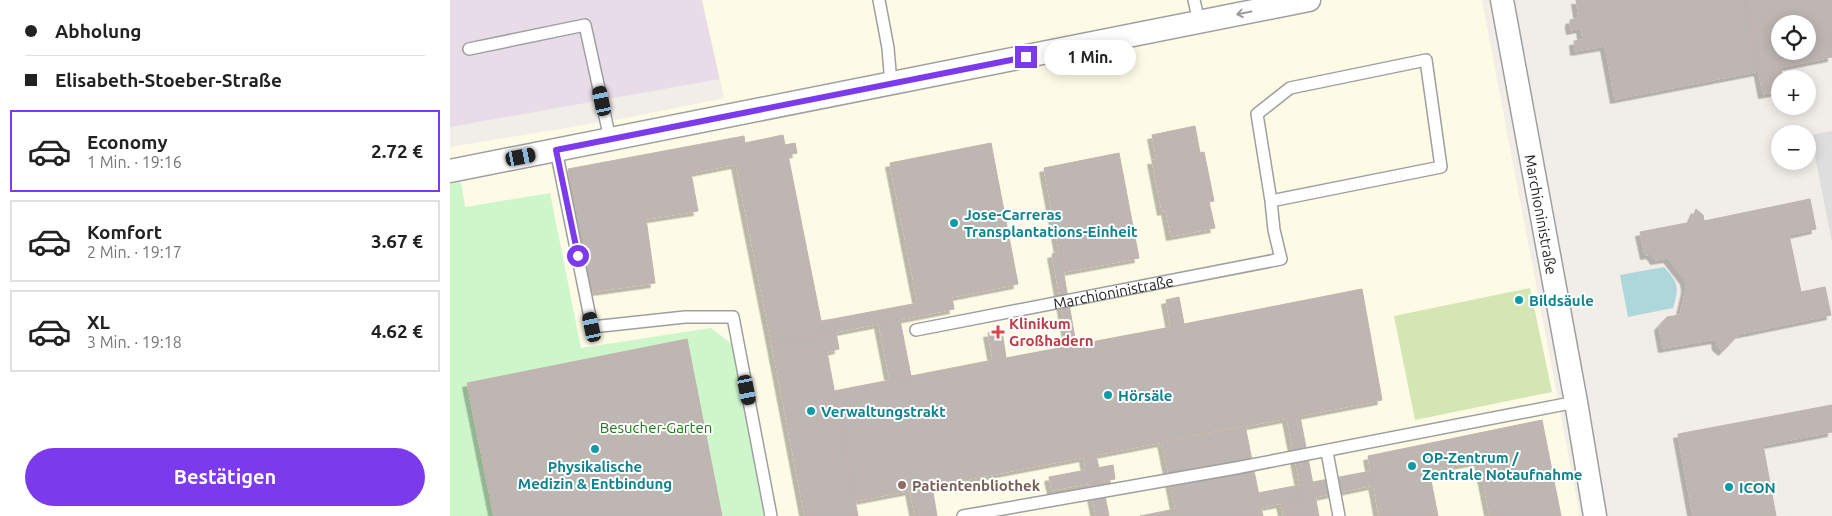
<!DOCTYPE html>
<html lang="de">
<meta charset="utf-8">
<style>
:root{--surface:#fff;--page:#f6f6f6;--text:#222;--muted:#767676;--line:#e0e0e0;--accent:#7c3aed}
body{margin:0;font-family:Ubuntu,sans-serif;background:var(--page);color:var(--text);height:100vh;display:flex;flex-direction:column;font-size:19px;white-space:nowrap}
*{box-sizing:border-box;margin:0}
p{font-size:16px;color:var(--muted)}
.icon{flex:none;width:28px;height:28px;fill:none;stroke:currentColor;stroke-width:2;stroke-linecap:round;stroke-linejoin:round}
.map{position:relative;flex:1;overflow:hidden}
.side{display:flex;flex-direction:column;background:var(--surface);width:450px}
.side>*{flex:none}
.guide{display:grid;align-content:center;height:110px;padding:0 25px;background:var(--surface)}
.tools{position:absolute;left:1321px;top:15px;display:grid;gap:10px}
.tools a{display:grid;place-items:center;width:45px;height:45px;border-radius:50%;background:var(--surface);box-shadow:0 2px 12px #0003;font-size:25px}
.end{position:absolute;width:22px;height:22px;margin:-11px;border:6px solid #7c3aed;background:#fff;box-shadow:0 0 0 2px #fff}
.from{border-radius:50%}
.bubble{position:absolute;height:35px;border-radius:18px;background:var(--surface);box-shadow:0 2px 12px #0003;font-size:16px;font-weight:600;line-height:35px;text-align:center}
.car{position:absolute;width:15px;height:30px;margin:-15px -8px;border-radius:6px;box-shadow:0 0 4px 1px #0007;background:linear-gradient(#222 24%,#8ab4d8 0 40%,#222 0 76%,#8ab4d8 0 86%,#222 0)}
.guide b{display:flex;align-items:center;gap:18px;height:48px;font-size:19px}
.guide b+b{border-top:1px solid var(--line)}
.guide i{width:12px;height:12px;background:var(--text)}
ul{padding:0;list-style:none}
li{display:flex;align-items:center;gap:15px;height:82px;margin:0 10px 8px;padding:0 15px;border:2px solid var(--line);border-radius:0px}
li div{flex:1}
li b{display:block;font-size:19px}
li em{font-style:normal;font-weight:600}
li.on{border-color:var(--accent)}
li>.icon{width:45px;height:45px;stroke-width:1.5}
.action{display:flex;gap:10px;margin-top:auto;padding:10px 25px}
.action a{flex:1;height:58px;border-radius:30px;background:var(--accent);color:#fff;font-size:20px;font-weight:600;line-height:58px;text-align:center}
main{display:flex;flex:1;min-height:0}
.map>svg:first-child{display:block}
</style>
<main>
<section class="side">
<div class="guide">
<b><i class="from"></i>Abholung</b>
<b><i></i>Elisabeth-Stoeber-Straße</b>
</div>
<ul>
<li class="on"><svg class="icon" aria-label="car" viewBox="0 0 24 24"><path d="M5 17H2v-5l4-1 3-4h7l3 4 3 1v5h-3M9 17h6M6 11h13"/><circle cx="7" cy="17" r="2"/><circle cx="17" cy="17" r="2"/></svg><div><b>Economy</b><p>1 Min. · 19:16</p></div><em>2.72 €</em></li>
<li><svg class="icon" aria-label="car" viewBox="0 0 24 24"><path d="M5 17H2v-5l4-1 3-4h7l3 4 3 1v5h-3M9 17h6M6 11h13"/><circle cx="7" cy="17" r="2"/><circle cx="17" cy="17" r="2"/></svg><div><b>Komfort</b><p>2 Min. · 19:17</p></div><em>3.67 €</em></li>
<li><svg class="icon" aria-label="car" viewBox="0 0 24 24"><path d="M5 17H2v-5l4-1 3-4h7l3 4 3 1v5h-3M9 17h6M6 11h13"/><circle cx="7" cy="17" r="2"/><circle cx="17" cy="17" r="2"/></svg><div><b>XL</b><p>3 Min. · 19:18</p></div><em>4.62 €</em></li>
</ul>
<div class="action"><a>Bestätigen</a></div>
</section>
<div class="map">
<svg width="1382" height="516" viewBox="0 0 1382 516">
<defs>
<filter id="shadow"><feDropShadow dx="-4.5" dy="4.5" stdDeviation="0" flood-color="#0004"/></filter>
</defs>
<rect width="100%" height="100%" fill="#f1ede9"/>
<path fill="#e9dce9" d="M0 0H252L270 79 0 127Z"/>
<path fill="#fdfae6" d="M252 0H1032L1130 516H0V147L176 118 274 98Z"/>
<path fill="#d4e6b4" d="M1080 288 1102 392 965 420 944 316Z"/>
<path fill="#cef6cb" d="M11 182 15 207 100 193 131 348 261 328 282 344 314 516H0V184Z"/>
<path fill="#dedede" d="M1382 131V243L1361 135Z"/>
<path fill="#add7db" d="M1214 267C1229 284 1229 287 1223 308L1178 317 1170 275Z"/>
<path fill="#beb6b2" stroke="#c2b3ac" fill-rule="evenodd" filter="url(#shadow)" d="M1126 0H1295L1309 71 1165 99 1155 46 1125 51 1124 41 1133 40 1131 28 1121 30 1120 25V20L1129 18Z
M1295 0H1382V57L1331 67 1333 79H1330V91L1313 94ZM1330 24H1358V51H1330Z
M745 126 750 153 754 152 764 201 759 202 765 228 721 236 716 210 712 211 702 160H707L702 135Z
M333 135 335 145 345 143 347 153 338 155 371 321 383 319 386 332 322 345 286 164 241 173 248 211 196 219 205 283 140 292 118 169 294 136 295 143Z
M541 143 568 284 502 297 504 309 386 332 383 319 468 303 440 163Z
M669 153 689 258 613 272 594 168Z
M1360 199 1366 229 1339 235 1351 292 1375 287 1381 315 1289 334 1273 351 1267 346 1266 339 1213 348 1209 326 1217 317 1230 315 1236 289V285L1235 280 1218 258 1205 260 1201 254 1195 255 1190 232 1242 222V218L1246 209 1253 215 1254 221Z
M610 252 626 344 619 346 602 254Z
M912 289 932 400 405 501 384 391 543 360 538 333 552 331 556 358 721 327 716 300 729 297 734 324Z
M450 320 461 376 440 380 429 324Z
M386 332 389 349 377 352 408 516H355L322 345Z
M237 339 272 516H44L17 383Z
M1382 405V432L1313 445 1326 516H1243L1228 434Z
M850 416 869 516H834L831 503 853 499 837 418Z
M1092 420 1111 516H1040L1029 461 979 470 988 516H929L918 456Z
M795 425 813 516H727L712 441Z
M646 455 649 468 636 470 634 457Z
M663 465 665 479 602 490 599 477Z
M921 471 923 485 865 497 863 482Z
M652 481 659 516H646L640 484Z
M850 485 853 499 811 507 808 493Z
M482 486 487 516H465L460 490Z
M725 509 727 516H690Z"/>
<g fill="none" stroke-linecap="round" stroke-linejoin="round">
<g stroke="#9f9f9f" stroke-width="14">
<g id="lane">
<path d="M429 0 438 48 441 84"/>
<path d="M744 0 749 22"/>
<path d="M19 49 135 25 160 139"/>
<path d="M106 150 142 327 235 317H283L321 516"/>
<path id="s1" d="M466 330 831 259 824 230 821 201 991 167 976 60 840 88 807 114 821 201"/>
<path d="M877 452 889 516"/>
<path d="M513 516 786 468 1126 402"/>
</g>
</g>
<g stroke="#9f9f9f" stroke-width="25">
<g id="street">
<path id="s2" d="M1052 0 1126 402 1145 516"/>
<path d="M0 171 859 0"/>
</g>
</g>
<use href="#lane" stroke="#fff" stroke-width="11"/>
<use href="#street" stroke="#fff" stroke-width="22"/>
</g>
<defs><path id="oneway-shaft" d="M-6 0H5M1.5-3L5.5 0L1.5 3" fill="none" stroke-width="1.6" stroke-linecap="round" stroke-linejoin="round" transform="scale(1.25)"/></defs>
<use stroke="#9c9c9c" href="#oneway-shaft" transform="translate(794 13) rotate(169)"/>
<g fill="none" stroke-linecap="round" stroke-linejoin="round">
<path stroke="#7c3aed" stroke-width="6" d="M128 256 106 150 576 57"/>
</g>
<g fill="#0f9aa8" stroke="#fff" stroke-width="2">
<circle cx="504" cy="223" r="5"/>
<circle cx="1069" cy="300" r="5"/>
<circle cx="658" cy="395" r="5"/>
<circle cx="361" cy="411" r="5"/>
<circle cx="145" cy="449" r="5"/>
<circle cx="962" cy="466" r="5"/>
<circle cx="1279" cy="487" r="5"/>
</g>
<path fill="#e0444e" stroke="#fff" stroke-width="2" d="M545.5 324.5h5v5h5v5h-5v5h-5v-5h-5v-5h5z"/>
<circle fill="#8d6e63" stroke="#fff" stroke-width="2" cx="452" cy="485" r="5"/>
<g text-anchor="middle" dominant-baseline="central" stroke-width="4" stroke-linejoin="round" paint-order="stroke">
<g font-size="15" font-weight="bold" fill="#0d838f" stroke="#fff" text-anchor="start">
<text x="514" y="214">Jose-Carreras<tspan x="514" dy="17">Transplantations-Einheit</tspan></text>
<text x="1079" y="300">Bildsäule</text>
<text x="668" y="395">Hörsäle</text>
<text x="371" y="411">Verwaltungstrakt</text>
<text x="972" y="457">OP-Zentrum /<tspan x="972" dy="17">Zentrale Notaufnahme</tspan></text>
<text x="145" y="466" text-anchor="middle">Physikalische<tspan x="145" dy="17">Medizin &amp; Entbindung</tspan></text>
<text x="1289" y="487">ICON</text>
</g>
<g font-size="15" fill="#222" stroke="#fff">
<text stroke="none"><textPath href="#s2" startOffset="218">Marchioninistraße</textPath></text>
<text stroke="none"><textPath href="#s1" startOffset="201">Marchioninistraße</textPath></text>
</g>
<g font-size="15" font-weight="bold" fill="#be3a42" stroke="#fff" text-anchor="start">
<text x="559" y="323">Klinikum<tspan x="559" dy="17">Großhadern</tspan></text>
</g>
<g font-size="15" fill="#1b7a15" stroke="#fff">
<text x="206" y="427">Besucher-Garten</text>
</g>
<g font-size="15" font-weight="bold" fill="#785e54" stroke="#fff" text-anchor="start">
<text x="462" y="485">Patientenbliothek</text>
</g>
</g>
</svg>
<div class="tools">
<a><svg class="icon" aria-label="locate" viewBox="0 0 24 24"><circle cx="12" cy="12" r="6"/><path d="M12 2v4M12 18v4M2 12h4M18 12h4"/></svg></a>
<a>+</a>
<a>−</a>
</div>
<i class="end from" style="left:128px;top:256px"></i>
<i class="end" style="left:576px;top:57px"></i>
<div class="bubble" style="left:594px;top:40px;width:92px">1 Min.</div>
<i class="car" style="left:152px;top:101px;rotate:348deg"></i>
<i class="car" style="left:71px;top:157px;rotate:79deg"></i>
<i class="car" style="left:142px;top:327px;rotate:348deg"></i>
<i class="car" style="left:297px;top:390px;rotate:169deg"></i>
</div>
</main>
